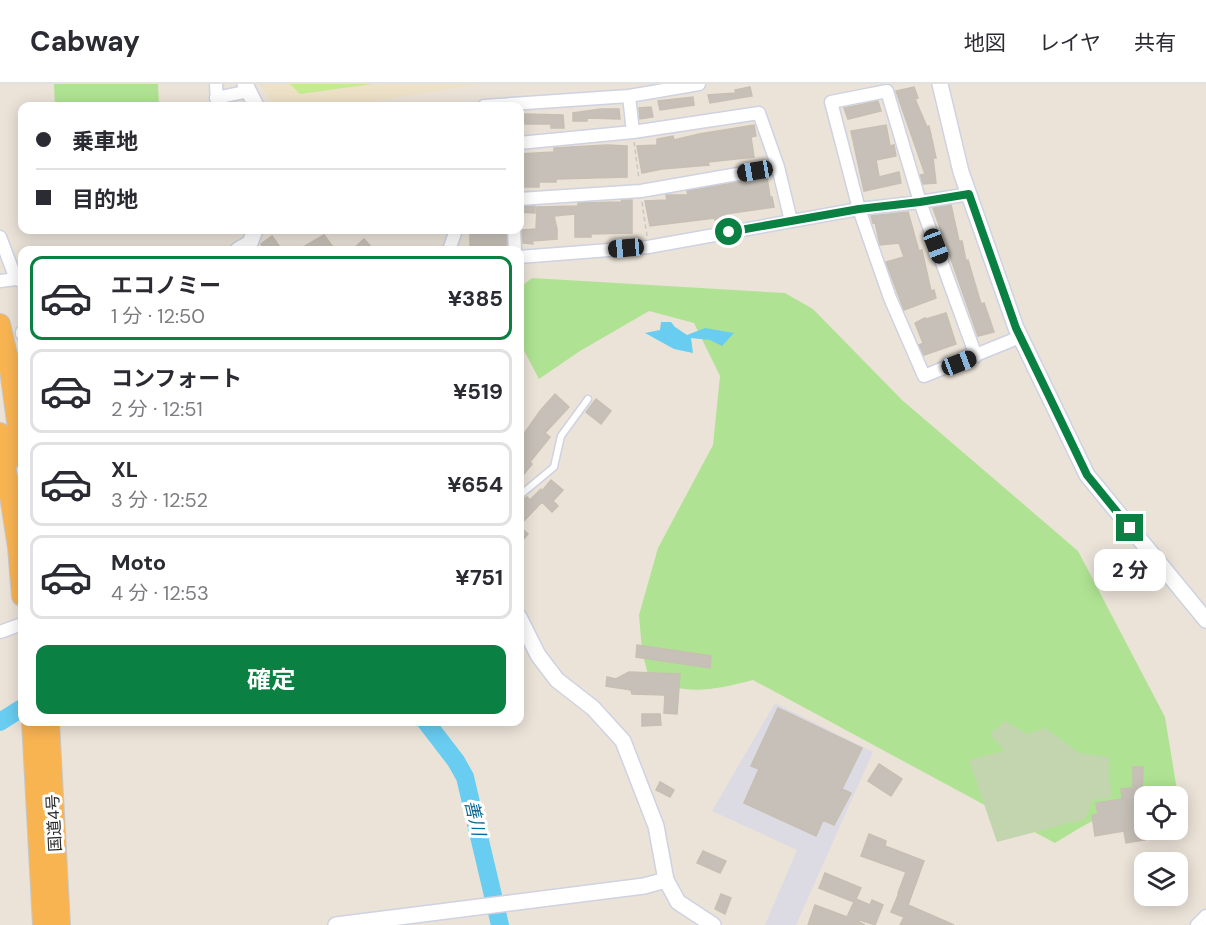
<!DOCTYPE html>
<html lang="ja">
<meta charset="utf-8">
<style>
:root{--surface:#fff;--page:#f2f2f3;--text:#2b2b33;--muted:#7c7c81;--line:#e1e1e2;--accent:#0b8043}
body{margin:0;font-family:"DM Sans","Noto Sans JP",sans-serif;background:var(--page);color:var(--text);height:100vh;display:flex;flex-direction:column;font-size:22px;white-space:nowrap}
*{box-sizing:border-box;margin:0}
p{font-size:20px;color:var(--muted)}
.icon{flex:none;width:33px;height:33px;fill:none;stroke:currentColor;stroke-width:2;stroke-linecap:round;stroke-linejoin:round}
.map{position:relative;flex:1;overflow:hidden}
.panel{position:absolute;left:18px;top:162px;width:506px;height:480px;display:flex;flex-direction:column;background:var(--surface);border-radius:12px;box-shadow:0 3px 15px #0003}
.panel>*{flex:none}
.guide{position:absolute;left:18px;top:18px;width:506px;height:132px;border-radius:12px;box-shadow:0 3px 15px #0003;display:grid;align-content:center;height:132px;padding:0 18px;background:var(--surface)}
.fabs{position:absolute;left:1134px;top:702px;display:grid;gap:12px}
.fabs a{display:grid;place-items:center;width:54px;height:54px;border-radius:12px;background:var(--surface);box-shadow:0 3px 15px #0003;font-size:30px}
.end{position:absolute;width:27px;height:27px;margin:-14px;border:8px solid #0b8043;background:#fff;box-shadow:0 0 0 3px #fff}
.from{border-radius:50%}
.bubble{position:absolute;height:42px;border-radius:12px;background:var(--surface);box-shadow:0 3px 15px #0003;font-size:20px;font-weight:700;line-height:42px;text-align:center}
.car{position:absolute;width:18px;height:36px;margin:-18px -9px;border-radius:8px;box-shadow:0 0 4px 2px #0007;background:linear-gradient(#222 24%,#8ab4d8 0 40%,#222 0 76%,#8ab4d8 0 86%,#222 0)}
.guide b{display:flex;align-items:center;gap:21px;height:57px;font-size:22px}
.guide b+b{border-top:2px solid var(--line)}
.guide i{width:15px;height:15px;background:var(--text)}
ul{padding:10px 0 0;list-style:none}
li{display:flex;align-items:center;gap:18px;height:84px;margin:0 12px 9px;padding:0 6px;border:3px solid var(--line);border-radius:12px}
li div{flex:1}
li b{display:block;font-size:22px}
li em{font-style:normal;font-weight:700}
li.current{border-color:var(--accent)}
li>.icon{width:54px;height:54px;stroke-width:1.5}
.primary-button{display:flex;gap:12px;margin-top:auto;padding:12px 18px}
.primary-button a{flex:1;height:69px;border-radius:12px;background:var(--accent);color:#fff;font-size:24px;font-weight:700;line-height:69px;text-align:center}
header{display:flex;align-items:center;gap:36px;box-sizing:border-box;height:84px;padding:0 30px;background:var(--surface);border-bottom:2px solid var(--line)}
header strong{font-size:28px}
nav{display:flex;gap:33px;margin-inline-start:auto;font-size:21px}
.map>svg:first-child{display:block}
</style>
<header>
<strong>Cabway</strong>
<nav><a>地図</a><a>レイヤ</a><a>共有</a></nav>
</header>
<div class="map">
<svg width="1206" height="841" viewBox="0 0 1206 841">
<rect width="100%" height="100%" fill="#ebe3d8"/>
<path fill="#dcdae3" d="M775 619 873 668 796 841H765L797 766 712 727Z"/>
<path fill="#ede1c7" d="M260 0H480L346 22H274Z"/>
<path fill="#afe393" d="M54 0H158L159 22H55Z
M532 194 785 209 813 225 902 316 1078 467 1165 633 1182 737 1178 735V712H1144V725C1113 720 1081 744 1055 759L753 596C714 606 687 612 649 595L642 567 639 531 658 464 713 361 720 292 694 239 649 227 580 267 539 295 519 257V204Z"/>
<path fill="#c2d5af" d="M1005 637 1027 650 1045 644 1080 669 1109 673 1111 713 1092 717 1085 735 997 758 969 676 1004 667 990 650Z"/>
<path fill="#c4eb8e" d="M290 0H372L300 10Z"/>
<path fill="#68cdf1" d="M661 238H671L675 243 687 251 705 244 734 249 722 262 710 256 691 254 693 269 674 265 645 249 660 246Z"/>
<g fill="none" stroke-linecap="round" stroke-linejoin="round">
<path stroke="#68cdf1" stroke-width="18" d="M0 638 22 624
M426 638 456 677 465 693 500 841"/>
</g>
<path fill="#c6c0b8" stroke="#c6bfb2" stroke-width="1.5" d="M750 3 752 12 710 19 708 11 736 9 735 6Z
M914 3 918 14 915 15 927 43 929 42 936 74H933L936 99 923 100 920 91 925 90 896 7Z
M693 13 694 21 660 26 658 17Z
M878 17 881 27 848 35 844 24Z
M651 23 653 33 640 35 639 24Z
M601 25H619L620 35 587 34V37H573V29Z
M524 30 563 31 564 44H551V40H525Z
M754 41 756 52 751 53 754 73 708 78 709 81 662 85 642 89 637 62 657 61V55L673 52 674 56 699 50Z
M886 41 890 62 894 61 896 72 876 76 879 93 899 88 901 99 864 107 851 47Z
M607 61 627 62V93L556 95V98H539V103H522L519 70 554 68V64Z
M767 93 770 113H772L774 123 725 130V134L715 136V134L650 142 645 117 667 116 666 111H688L687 107Z
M622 116H632V149L591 150V153H575V130L554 132 557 145V155L532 157 533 160 523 159 522 146 536 145 537 123 578 122V119L621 118Z
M951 121 959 157H962L966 177 968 176 981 220 984 219 994 248 978 252 933 124Z
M535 122V129L519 128V123Z
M908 128 919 167 922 166 931 207 934 206 936 214 904 226 886 178 904 173 899 159 880 161 875 138 873 139 871 132Z
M470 146H484V149H506V162H485L484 166H470Z
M324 151 333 163 327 166H298Z
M272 152 282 166H265L261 160Z
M364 155 374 166H352Z
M946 229 956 260 924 271 919 261 923 259 915 239 925 234 926 235Z
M555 310 569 323 545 349 550 353 530 378 532 380 524 390 519 386V357L540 327Z
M596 315 611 327 601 340 586 328Z
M551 396 563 406 553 417 558 422 552 428 542 418 519 442 528 450 519 460V417L527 413 530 416 541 405 542 407Z
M637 561 711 572 710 584 636 573Z
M629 588 680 590 677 630 664 629 665 611 632 610 631 606 606 602 607 593 616 595Z
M778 624 862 664 842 705 851 709 834 741 823 736 816 752 744 719 759 685 751 682Z
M642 630H660L661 641 642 642Z
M879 680 902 695 891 712 868 697Z
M1133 683H1143L1142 719H1144V732H1141L1145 756 1126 759 1124 747 1095 752 1092 731 1098 730 1096 719 1122 715 1121 705 1133 704Z
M660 698 674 706 670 713 656 706Z
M869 750 886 757 885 762 924 777 908 821 954 841H900L904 833 891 828 899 809H898L906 788 861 772Z
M703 767 726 777 720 789 697 779Z
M825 789 861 804 856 815 870 821 872 816 883 821 875 841 860 836 859 838 865 841H808L815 821 847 833 854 818 819 804Z
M721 810 731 814 725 830 715 825Z"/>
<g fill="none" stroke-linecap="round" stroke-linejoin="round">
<g stroke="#ced2e1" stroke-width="9">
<path id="service" d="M519 412 554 383 561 352 588 315"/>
</g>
<g stroke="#ced2e1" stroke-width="15">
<path id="minor" d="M216 0 217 22
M629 12 633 48
M216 14 249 7
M484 22 629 12 699 0
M519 59 633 48 759 29 778 83 791 137
M519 115 641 107 778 83
M514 146 515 166
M0 153 16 195
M449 166 456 146
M519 173 648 163 859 125 920 118 969 110
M0 197 16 195 22 197
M22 248V250
M976 272 920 118 887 7 831 18 859 125 890 214 924 292 1020 253
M0 548 22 540
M1197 841 1206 832"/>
</g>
<g stroke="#ced2e1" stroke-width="18">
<path id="tertiary" d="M245 0 256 22
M940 0 961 88 1016 244 1087 391 1206 536
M238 166 250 159 255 146
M519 533 538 571 557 596 593 624 623 657 656 742 666 796 678 818 713 841
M336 841 644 802 666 796"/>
</g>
<g stroke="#c7c7c7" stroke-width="22">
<path id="trunk" d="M0 240 9 279 22 374
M0 349 18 463 22 512
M32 638 43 841
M49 638 60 841"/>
</g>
<path stroke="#c7c7c7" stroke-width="1.5" stroke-dasharray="4.5 3" stroke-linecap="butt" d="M634 58 639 95
M642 118 647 152"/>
<use href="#service" stroke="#fff" stroke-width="6"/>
<use href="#minor" stroke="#fff" stroke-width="12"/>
<use href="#tertiary" stroke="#fff" stroke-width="15"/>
<use href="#trunk" stroke="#f9b452" stroke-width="20"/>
</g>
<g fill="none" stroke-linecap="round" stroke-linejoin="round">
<path stroke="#0b8043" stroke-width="8" d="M729 148 859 125 920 118 969 110 1016 244 1049 312 1087 391 1130 444"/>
</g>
<g text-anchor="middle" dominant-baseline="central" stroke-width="6" stroke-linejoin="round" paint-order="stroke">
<g font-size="16" fill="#282828" stroke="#fff">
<text transform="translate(54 739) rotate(-93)">国道4号</text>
</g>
<g font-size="18" font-style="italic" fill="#0a6999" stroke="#fff">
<text transform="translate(475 734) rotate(77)">善川</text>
</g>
</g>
</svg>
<div class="fabs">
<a><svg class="icon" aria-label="locate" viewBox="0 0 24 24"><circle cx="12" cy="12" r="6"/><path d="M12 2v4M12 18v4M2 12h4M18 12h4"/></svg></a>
<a><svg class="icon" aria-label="layers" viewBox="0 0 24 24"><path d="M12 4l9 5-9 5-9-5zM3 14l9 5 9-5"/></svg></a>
</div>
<i class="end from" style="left:729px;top:148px"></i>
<i class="end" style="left:1130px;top:444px"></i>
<div class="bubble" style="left:1094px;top:465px;width:72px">2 分</div>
<i class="car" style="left:755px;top:87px;rotate:260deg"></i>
<i class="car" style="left:936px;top:162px;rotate:159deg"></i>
<i class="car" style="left:626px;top:164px;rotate:265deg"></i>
<i class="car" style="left:959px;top:279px;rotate:69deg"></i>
<div class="guide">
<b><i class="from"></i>乗車地</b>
<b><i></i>目的地</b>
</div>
<section class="panel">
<ul>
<li class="current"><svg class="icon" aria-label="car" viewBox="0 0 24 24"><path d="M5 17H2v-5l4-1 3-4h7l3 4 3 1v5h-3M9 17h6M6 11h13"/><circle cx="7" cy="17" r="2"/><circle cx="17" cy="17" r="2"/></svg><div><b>エコノミー</b><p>1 分 · 12:50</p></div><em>¥385</em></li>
<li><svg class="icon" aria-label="car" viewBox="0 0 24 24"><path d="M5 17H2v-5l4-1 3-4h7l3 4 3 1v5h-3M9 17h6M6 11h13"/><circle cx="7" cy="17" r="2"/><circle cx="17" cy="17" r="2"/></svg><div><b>コンフォート</b><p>2 分 · 12:51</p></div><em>¥519</em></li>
<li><svg class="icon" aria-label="car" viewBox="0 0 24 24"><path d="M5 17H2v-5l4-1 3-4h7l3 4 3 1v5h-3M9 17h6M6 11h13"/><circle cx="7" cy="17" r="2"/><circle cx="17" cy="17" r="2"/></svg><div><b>XL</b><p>3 分 · 12:52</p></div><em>¥654</em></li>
<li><svg class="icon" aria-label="car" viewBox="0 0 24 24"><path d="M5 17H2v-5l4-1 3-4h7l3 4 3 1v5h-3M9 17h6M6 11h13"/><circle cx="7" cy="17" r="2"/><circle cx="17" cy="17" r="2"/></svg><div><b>Moto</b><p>4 分 · 12:53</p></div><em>¥751</em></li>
</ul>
<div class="primary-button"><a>確定</a></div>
</section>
</div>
